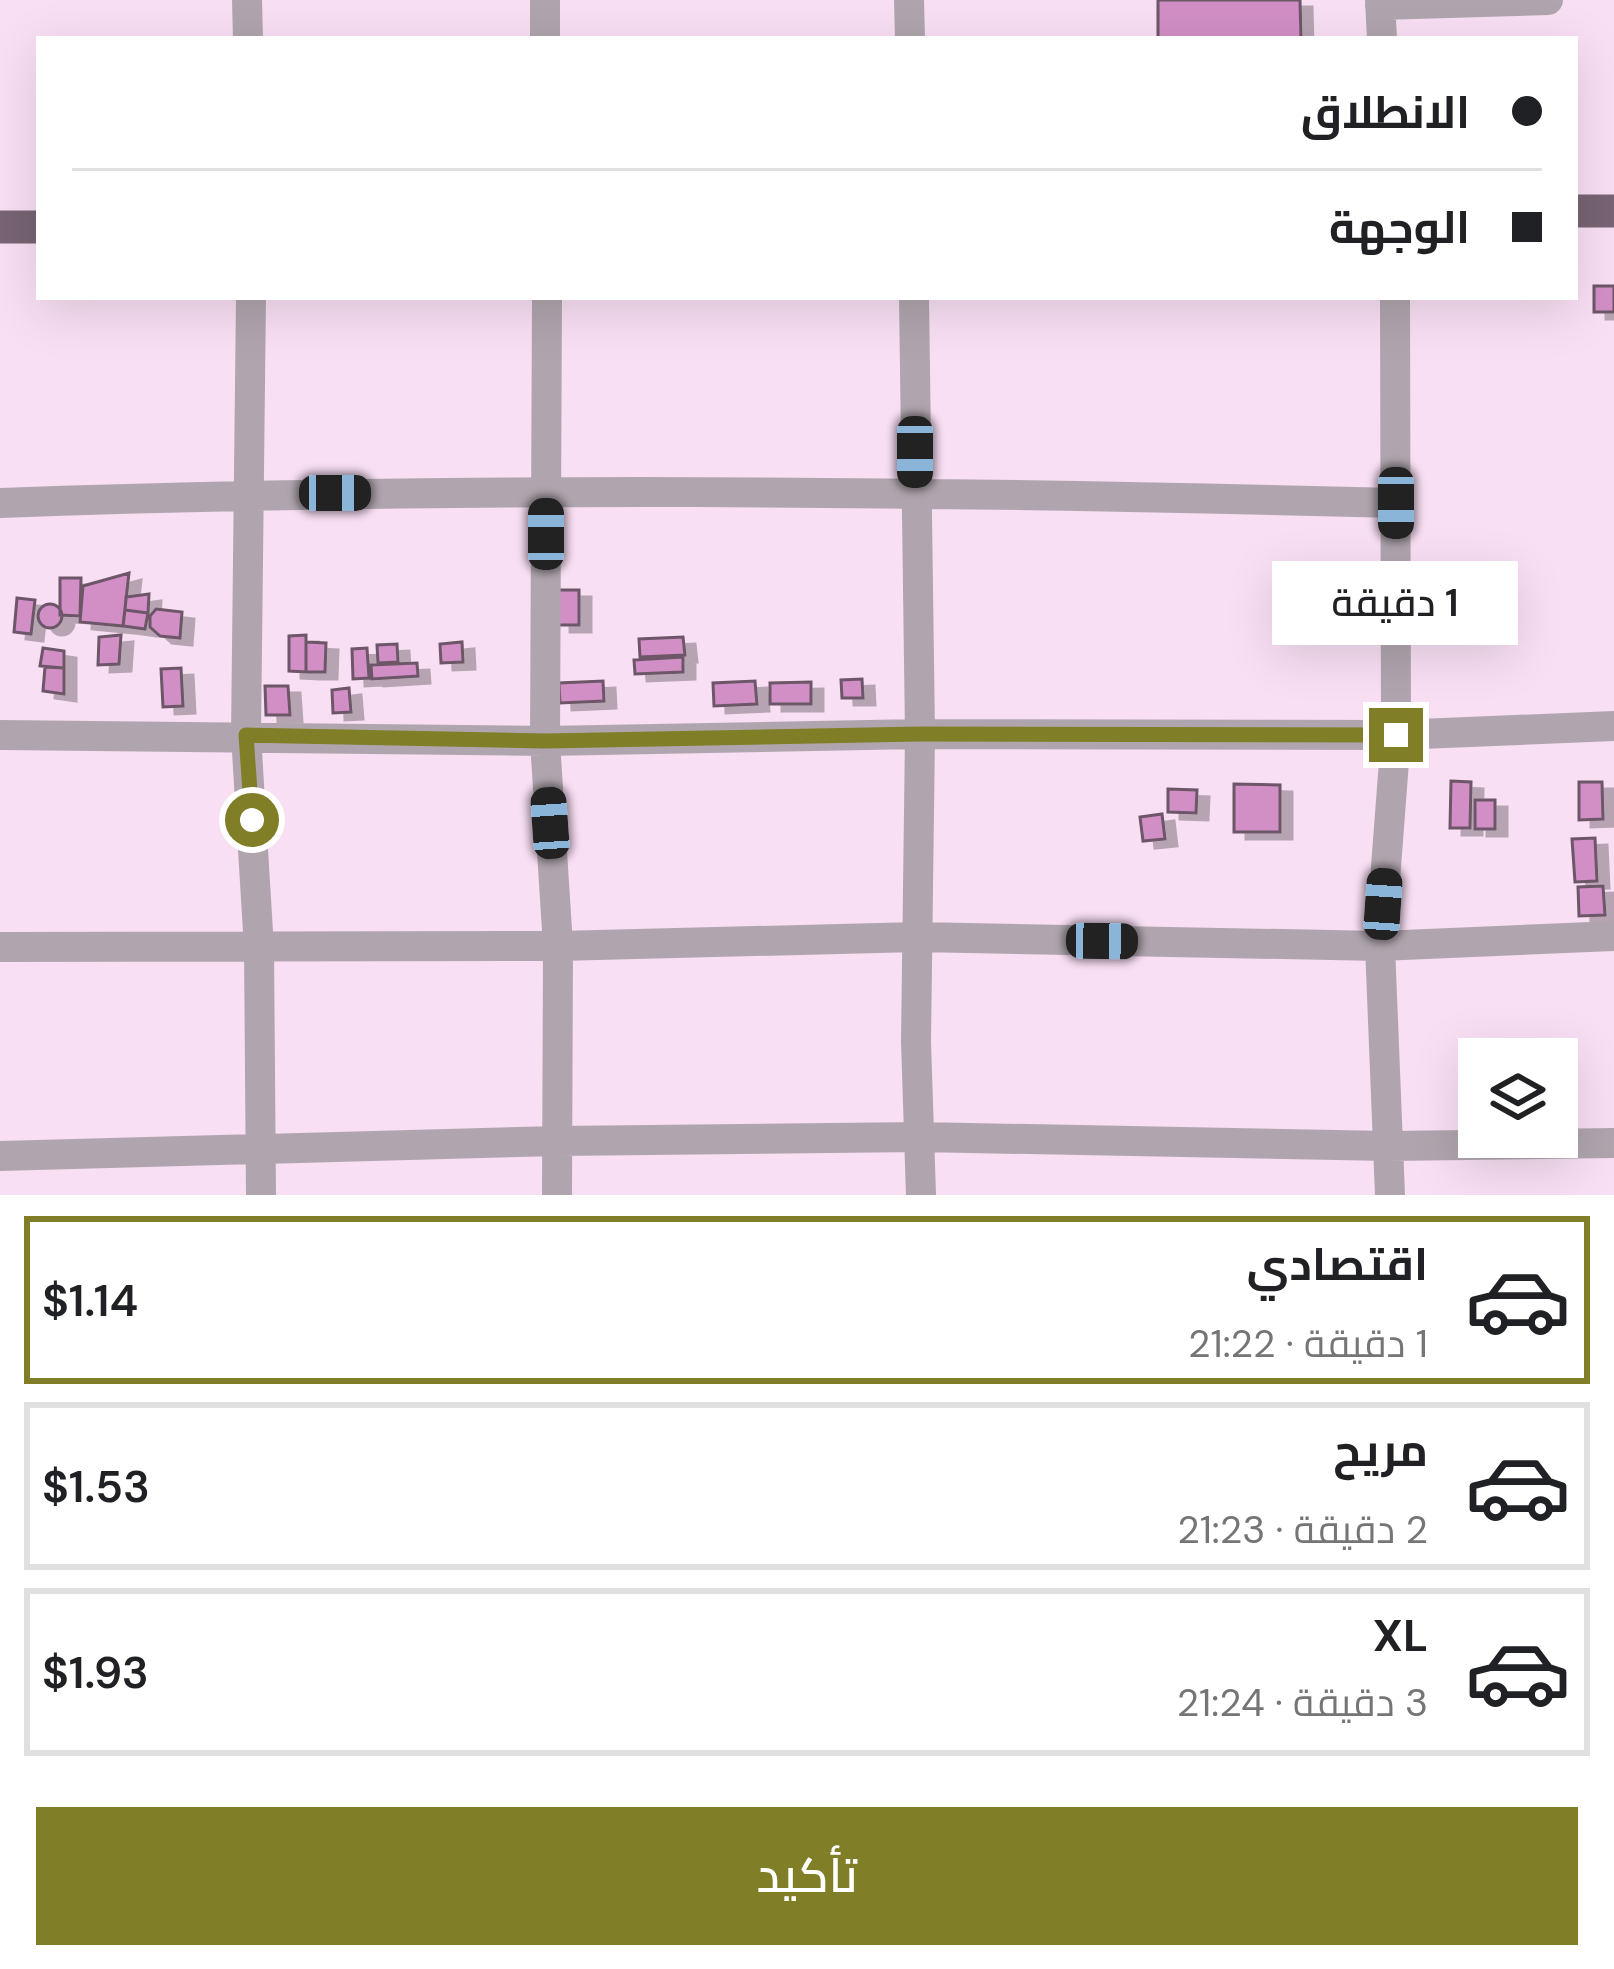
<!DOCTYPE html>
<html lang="ar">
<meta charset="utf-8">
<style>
:root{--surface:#fff;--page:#f6f6f6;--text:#202124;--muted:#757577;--line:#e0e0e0;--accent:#807e26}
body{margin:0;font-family:"DM Sans",Cairo,sans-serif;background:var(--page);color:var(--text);direction:rtl;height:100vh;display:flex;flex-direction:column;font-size:45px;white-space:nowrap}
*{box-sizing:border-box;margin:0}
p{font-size:39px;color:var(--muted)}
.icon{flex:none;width:66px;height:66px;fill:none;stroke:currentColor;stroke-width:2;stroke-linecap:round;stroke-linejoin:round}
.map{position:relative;height:1195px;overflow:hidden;direction:ltr}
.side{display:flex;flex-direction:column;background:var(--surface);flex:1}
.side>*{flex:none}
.hud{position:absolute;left:36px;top:36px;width:1542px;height:264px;border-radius:0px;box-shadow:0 12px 48px #0002;direction:rtl;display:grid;align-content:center;height:264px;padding:0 36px;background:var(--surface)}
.fabs{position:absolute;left:1458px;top:1038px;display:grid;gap:24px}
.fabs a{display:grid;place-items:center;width:120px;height:120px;border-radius:0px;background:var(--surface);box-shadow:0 12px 48px #0002;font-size:60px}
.end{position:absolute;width:54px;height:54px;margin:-27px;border:15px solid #807e26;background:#fff;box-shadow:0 0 0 6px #fff}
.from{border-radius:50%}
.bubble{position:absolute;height:84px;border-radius:0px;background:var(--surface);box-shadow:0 12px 48px #0002;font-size:39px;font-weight:600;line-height:84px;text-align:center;direction:rtl}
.car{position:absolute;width:36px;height:72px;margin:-36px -18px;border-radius:15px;box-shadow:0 0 9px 3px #0007;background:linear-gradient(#222 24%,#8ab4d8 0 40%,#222 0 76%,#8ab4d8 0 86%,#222 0)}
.hud b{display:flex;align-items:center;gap:42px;height:114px;font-size:45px}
.hud b+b{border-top:3px solid var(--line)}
.hud i{width:30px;height:30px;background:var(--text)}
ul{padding:21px 0 0;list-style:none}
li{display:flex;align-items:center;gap:36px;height:168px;margin:0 24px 18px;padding:0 12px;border:6px solid var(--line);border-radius:0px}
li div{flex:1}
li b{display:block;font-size:45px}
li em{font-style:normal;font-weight:600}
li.current{border-color:var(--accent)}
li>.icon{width:108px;height:108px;stroke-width:1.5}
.button{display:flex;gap:24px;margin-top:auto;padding:24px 36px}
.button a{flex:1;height:138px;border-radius:0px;background:var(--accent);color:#fff;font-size:48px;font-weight:600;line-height:138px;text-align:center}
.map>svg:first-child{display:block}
</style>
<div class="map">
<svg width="1614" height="1195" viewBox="0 0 1614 1195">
<defs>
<filter id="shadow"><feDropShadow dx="12" dy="7" stdDeviation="0" flood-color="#0004"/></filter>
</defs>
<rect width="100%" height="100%" fill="#f9dff4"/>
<path fill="#d18fc6" stroke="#6d5768" stroke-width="3" filter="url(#shadow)" d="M1158 0H1300L1301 39H1158Z
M1594 286H1614V312H1594Z
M129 573 123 626 80 622 83 586Z
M60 578H81L80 616 60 615Z
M558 590H579V625H558Z
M149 594 148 613 125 610 126 597Z
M17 598 35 600 31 634 14 632Z
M38 616a12 12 0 1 1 24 0a12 12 0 1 1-24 0Z
M156 609 182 612 180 638 160 636 150 627V616Z
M125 610 148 613 145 629 123 626Z
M121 635 119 664 98 665 99 637Z
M306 635V672L289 671V636Z
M683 637 685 655 640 657 639 639Z
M306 642 326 643 325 672H306Z
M462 642 463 662 441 663 440 644Z
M397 644 398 662 378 663 377 645Z
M43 648 64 651V668L40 666Z
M367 648 369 678 353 679 352 649Z
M683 657V672L635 674 634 660Z
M417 663 418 676 372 679 371 665Z
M45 667 64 668V694L43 691Z
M181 668 183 706 163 707 161 669Z
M862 679 863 698H842L841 680Z
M603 681 604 701 560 703 559 683Z
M755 681 757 704 714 706 713 683Z
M811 682V704H770V683Z
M265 686H288L290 715H266Z
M349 688 351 712 333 713 332 690Z
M1451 781 1471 782 1470 828H1450Z
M1579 782H1602L1603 819 1579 820Z
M1234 784 1280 785V832H1234Z
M1168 789 1197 790 1196 813 1168 812Z
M1475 800H1495V829H1475Z
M1162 814 1165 839 1143 841 1140 817Z
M1595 838 1597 881 1575 882 1572 839Z
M1603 886 1605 915 1579 916 1578 887Z"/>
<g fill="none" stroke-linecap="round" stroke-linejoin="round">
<path stroke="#b0a5ae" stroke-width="30" d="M247 0 248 39
M545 0V39
M909 0 910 39
M1380 0 1382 39
M1380 5 1548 0
M251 297 246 735 259 948 261 1195
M547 297 545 741 558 946 557 1195
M914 297 920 734 916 1042 921 1195
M0 503C466 486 931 491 1397 503
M0 735 545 741 920 734 1396 735 1614 726
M0 947 558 946 917 937 1380 946 1614 936
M0 1156 558 1141 920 1137 1389 1146 1614 1143
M1390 1195 1380 946 1396 735 1395 297"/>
<path stroke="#786474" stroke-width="33" d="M1575 211H1614
M0 227H39"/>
</g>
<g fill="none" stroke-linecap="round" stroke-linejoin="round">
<path stroke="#807e26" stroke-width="15" d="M252 820 246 735 545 741 920 734 1396 735"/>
</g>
</svg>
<div class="fabs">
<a><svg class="icon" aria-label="layers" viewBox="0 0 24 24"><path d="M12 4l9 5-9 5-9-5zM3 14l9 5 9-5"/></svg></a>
</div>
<i class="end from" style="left:252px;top:820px"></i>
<i class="end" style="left:1396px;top:735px"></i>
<div class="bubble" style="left:1272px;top:561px;width:246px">1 دقيقة</div>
<i class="car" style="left:915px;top:452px;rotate:180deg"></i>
<i class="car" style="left:335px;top:493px;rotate:90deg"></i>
<i class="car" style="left:1396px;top:503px;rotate:180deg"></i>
<i class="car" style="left:546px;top:534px;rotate:0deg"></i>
<i class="car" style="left:550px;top:823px;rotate:356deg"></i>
<i class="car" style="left:1383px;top:904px;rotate:4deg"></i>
<i class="car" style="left:1102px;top:941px;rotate:91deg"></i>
<div class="hud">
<b><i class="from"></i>الانطلاق</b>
<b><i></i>الوجهة</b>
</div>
</div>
<section class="side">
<ul>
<li class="current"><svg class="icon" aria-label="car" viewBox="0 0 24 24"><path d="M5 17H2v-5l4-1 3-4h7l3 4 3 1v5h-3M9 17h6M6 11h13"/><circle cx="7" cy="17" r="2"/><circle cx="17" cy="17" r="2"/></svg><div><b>اقتصادي</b><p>1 دقيقة · 21:22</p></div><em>$1.14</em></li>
<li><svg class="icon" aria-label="car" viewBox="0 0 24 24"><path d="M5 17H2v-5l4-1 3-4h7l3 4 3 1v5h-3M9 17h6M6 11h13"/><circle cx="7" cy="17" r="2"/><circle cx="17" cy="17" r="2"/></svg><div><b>مريح</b><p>2 دقيقة · 21:23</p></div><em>$1.53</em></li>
<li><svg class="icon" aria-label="car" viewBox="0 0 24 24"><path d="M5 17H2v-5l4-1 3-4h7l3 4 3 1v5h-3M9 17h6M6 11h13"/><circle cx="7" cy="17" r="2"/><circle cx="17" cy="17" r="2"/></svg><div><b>XL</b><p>3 دقيقة · 21:24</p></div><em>$1.93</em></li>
</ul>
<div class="button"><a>تأكيد</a></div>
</section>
